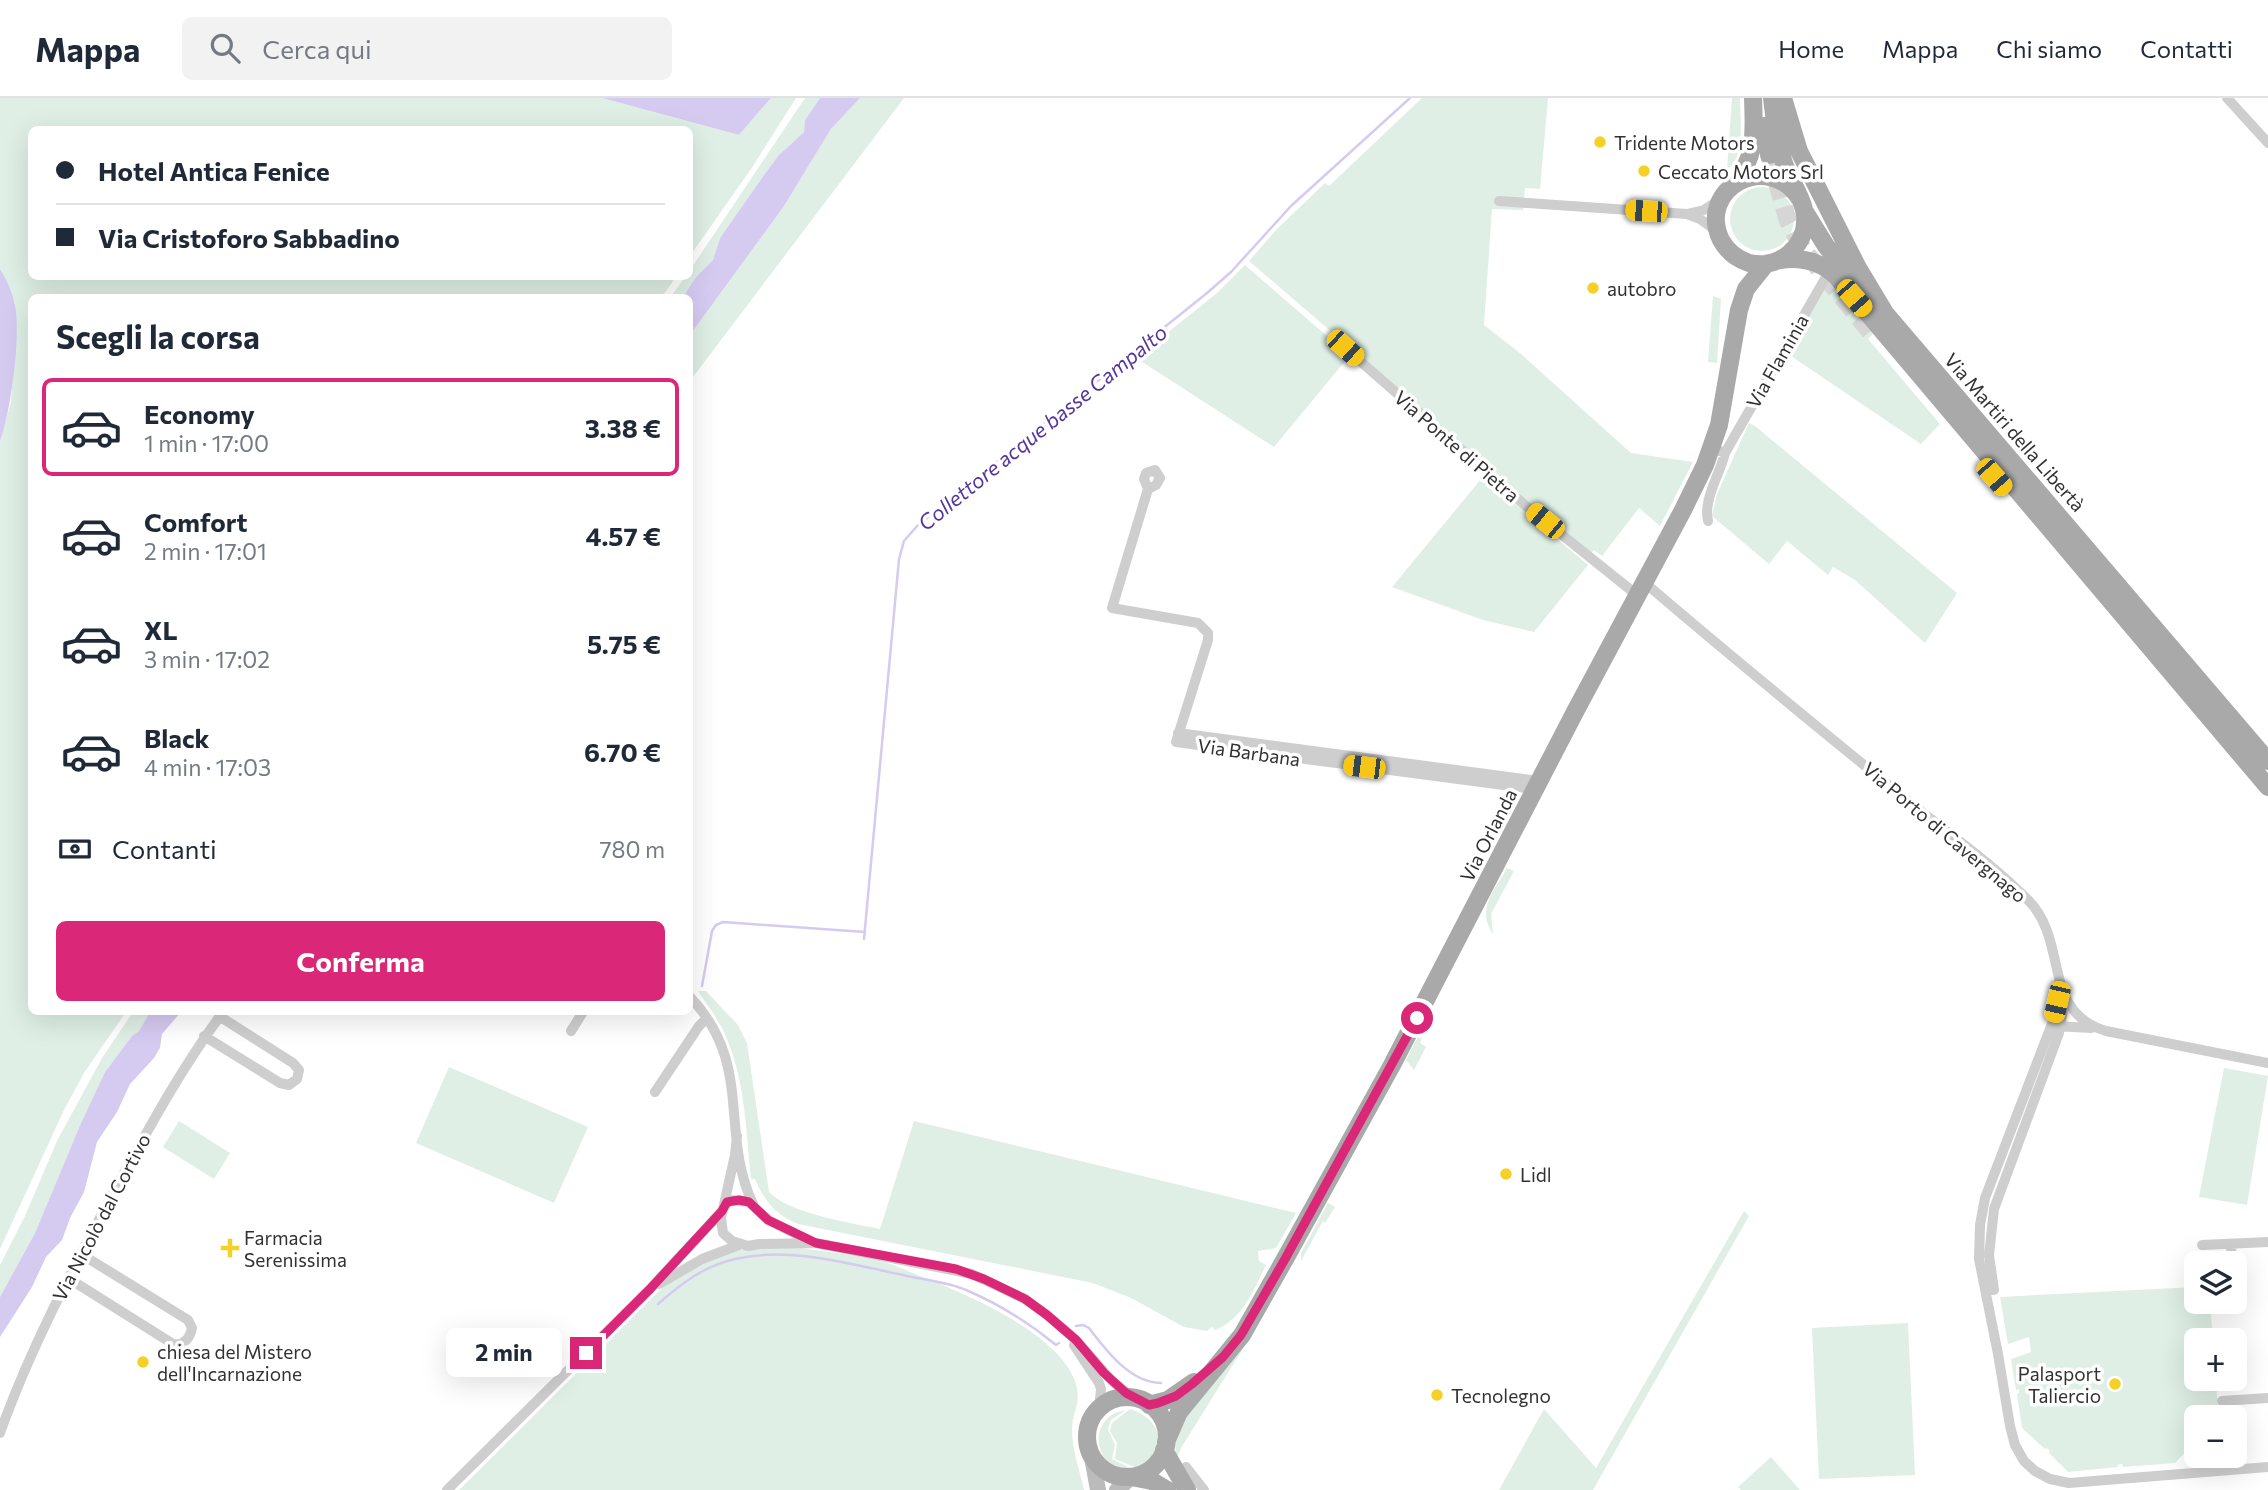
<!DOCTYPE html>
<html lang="it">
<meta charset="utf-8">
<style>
:root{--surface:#fff;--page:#f2f2f3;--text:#1f2937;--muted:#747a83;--line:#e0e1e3;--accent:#db2777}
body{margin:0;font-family:Commissioner,sans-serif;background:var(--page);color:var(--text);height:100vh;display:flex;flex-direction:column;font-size:26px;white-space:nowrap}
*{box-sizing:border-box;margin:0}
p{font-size:23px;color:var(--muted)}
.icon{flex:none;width:38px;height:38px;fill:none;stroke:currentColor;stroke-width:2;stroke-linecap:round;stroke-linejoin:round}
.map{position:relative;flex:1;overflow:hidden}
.sheet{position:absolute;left:28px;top:196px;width:665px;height:721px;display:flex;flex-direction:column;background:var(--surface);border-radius:10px;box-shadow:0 7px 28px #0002}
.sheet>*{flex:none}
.banner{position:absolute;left:28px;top:28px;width:665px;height:154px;border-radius:10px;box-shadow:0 7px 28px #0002;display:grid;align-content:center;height:154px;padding:0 28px;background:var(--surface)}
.tools{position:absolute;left:2184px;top:1153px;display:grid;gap:14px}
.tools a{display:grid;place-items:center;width:63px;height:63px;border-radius:10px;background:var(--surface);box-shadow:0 7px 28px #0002;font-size:35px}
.end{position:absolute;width:32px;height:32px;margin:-16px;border:9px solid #db2777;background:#fff;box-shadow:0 0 0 4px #fff}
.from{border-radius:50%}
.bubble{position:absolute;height:49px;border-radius:10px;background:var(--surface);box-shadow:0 7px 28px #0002;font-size:23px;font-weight:700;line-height:49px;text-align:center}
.car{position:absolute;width:21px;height:42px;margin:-21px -10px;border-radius:9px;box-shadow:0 0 5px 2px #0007;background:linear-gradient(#f5c518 24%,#345 0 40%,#f5c518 0 76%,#345 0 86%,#f5c518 0)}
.banner b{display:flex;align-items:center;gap:24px;height:66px;font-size:26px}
.banner b+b{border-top:2px solid var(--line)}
.banner i{width:18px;height:18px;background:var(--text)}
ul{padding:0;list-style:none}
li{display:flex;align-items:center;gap:21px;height:98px;margin:0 14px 10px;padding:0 14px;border:4px solid transparent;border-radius:10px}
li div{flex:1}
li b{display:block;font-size:26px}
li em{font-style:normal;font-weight:700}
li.selected{border-color:var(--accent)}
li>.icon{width:63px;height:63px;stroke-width:1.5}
h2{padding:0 28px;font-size:32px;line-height:84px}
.pay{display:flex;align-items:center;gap:18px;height:77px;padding:0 28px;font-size:26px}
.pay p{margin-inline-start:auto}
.primary-button{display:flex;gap:14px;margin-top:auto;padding:14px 28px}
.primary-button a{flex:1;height:80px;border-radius:10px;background:var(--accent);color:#fff;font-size:28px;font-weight:700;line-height:80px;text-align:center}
header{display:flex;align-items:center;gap:42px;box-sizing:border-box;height:98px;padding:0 35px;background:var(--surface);border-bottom:2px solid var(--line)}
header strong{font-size:33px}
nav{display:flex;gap:38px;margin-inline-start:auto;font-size:24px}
.search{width:490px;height:63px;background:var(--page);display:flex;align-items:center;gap:18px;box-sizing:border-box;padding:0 24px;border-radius:10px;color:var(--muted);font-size:26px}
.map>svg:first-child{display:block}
</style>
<header>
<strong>Mappa</strong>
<div class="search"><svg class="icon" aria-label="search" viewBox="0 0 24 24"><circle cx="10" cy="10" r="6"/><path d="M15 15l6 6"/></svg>Cerca qui</div>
<nav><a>Home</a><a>Mappa</a><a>Chi siamo</a><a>Contatti</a></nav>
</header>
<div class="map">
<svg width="2268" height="1392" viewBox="0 0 2268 1392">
<rect width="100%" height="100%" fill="#fff"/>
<path fill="#dfefe5" d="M0 0H602L739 37 771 0H796L751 71 690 158V32H32V178L676 179 661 200H32V914H126L84 975 64 1012 0 1151V343L11 304 16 231 15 206 0 171Z
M805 0H820L805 22 804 34 779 57 764 77 720 140 713 162 696 179 683 199 670 200 685 179 690 178V172Z
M860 0H904L690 283V237L784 108 831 31Z
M1422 0H1548L1540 91 1525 90 1523 112 1492 111 1484 227 1521 256 1631 355 1693 364 1660 428 1639 410 1602 458 1594 452 1590 456 1550 422 1249 163 1276 132 1325 85 1329 88Z
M1732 0H1740C1740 22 1746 57 1727 72Z
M1730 121a32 32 0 1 1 64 0a32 32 0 1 1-64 0Z
M1245 167 1343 252 1340 256 1346 262 1274 349 1136 260 1217 195Z
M1830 182 1876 233 1868 241 1940 326 1921 346 1785 254 1824 189Z
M1713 198 1721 201 1717 265 1708 264Z
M1749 325 1755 328 1957 495 1925 545 1855 482 1833 469 1828 477 1787 443 1769 466 1712 418 1717 396Z
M1482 380H1485L1588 467 1534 534 1483 522 1392 489Z
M1507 770 1514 773 1491 816 1493 836C1476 811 1494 793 1507 770Z
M698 893H706L738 927 747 945 769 1094C788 1115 851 1125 880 1131L914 1023 1296 1115 1276 1150 1258 1153 1259 1163 1266 1167C1253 1193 1243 1221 1215 1232L1212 1229 1207 1233 1184 1229 1131 1200 1093 1185 798 1126C776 1117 764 1103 755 1081H751C746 1031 745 976 722 930 715 917 706 905 698 893Z
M1434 908 1420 945 1426 949 1414 972 1406 962Z
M133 914H150L139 933 132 938 105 974 81 1025 35 1135 0 1199V1167L25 1118 57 1043 102 960Z
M449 969 588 1029 554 1105 416 1045Z
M2224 970 2268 978 2247 1107 2199 1099Z
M179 1023 230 1055 214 1081 163 1049Z
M1328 1105 1335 1109 1325 1125 1323 1123 1301 1163V1155Z
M1744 1113 1749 1118 1593 1392H1499L1544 1311 1596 1370Z
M801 1150C828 1154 855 1157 880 1163 894 1166 907 1173 920 1178 966 1196 1057 1234 1075 1283 1083 1307 1071 1313 1072 1335 1073 1354 1080 1374 1084 1392H459L665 1187C690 1172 716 1156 746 1151 764 1149 783 1150 801 1150Z
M2196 1189V1204H2210L2213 1242H2196V1281H2216L2218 1319 2196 1320V1343L2175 1365 2123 1369 2122 1366 2117 1367 2118 1369 2068 1374 2049 1355 2050 1353 2047 1350 2045 1351 2022 1330 2017 1296 2019 1295V1291L2016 1292 2011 1261 2031 1254 2029 1239 2008 1246 2000 1199Z
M1908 1225 1915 1377 1819 1381 1812 1230Z
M1244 1249 1181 1350 1176 1363C1169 1318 1216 1278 1244 1249Z
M1130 1311C1163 1321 1171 1356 1137 1370L1115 1361 1117 1345 1110 1333 1112 1325Z
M1126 1312 1111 1322 1108 1331 1115 1347 1112 1361 1132 1371C1093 1375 1085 1318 1126 1312Z
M1771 1359 1800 1392H1741L1738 1389Z"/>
<path fill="#d5caf0" d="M602 0H771L739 37Z
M820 0H860L831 31 784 108 690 237V200L683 199 696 179 713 162 720 140 764 77 779 57 804 34 805 22Z
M0 171C7 182 12 194 15 207 21 237 11 314 0 343Z
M150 914H181L162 936 160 950 154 960 130 986 117 1014 97 1044 84 1094 70 1120 62 1142 46 1159 32 1189 0 1239V1199L35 1135 81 1025 105 974 132 938 139 933Z"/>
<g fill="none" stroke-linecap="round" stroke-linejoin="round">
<path stroke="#d5caf0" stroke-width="2.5" d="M864 841 899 461 904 443 918 427 1207 195 1231 174 1291 108 1410 0
M702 888 712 833 716 827 723 824 865 834
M658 1206C682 1185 704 1168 735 1161 791 1148 849 1166 903 1177 924 1182 947 1184 966 1192 999 1206 1028 1224 1056 1247L1059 1245
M1076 1228 1083 1227 1089 1230C1106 1252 1130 1285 1161 1285"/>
<path stroke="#d6d6d6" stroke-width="18" stroke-dasharray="18 9" stroke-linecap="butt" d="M1769 57 1788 123 1802 150 1872 236"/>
<path stroke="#cecece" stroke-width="10" d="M2227 0 2268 45
M1499 103 1687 116
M1718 134 1700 121 1687 116 1704 112 1720 101
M1345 250 1526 408 1637 497
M1712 350 1725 355 1830 172
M1148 391 1144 381 1146 375 1155 372 1160 380 1156 387 1148 391 1112 510 1198 525 1208 535V542L1176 644 1534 691
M1708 423C1703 401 1720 376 1725 355
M1644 484C1729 557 1816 628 1902 698 1944 733 1991 764 2029 803 2069 844 2041 914 2106 933L2268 965
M1178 635 1539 683
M2058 887 2053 923 1985 1100 1980 1127 1979 1161 1998 1256 2010 1328 2015 1347 2024 1363 2035 1373 2050 1381 2069 1385 2268 1369
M690 899C754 966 719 1034 753 1106
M2055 928 2091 930
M571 933 583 914
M204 938 280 985 289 987 297 981 299 972 293 965 219 918
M655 994 699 928 707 920
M737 1038 735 1057 721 1120 723 1135 732 1143 748 1148 759 1146 816 1145 972 1176 1025 1201 1047 1217 1076 1242 1113 1284 1134 1300
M724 1108 730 1102 749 1104 768 1122 810 1143
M2231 1146 2232 1166
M2202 1147 2268 1144
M68 1180 173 1246C184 1248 190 1240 192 1230L188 1222 81 1156
M659 1186 702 1161 739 1147
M1985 1192H1994L1989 1157 1994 1111 2059 935 2065 900
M1074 1247 1099 1285 1101 1291 1099 1311
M2222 1303 2268 1300
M0 1335C30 1251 71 1174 113 1095 148 1032 180 972 223 914
M1186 1369 1204 1392
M447 1392 650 1191 722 1113"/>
<path stroke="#bbb" stroke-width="16" d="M1092 1359 1098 1392
M1117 1392 1131 1379"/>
<path stroke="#a9a9a9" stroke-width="18" d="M1772 0C1775 23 1777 46 1785 68 1791 84 1803 100 1805 117 1808 148 1779 172 1749 165 1737 161 1727 153 1721 142 1696 91 1768 51 1800 101
M1783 0 1799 53 1858 170 1885 215 2268 663
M1765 28 1769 57
M1734 85C1757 60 1754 32 1753 0
M1805 114 1826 148 1854 182
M1780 162C1801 159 1820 163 1836 178L2268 689
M1087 1339a40 40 0 1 1 80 0a40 40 0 1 1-80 0Z
M1149 1307 1168 1302 1194 1284
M1166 1344 1179 1314 1242 1237 1285 1161 1392 967 1576 612 1683 412 1705 367 1719 327 1739 212 1746 191 1766 166
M1164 1352 1187 1392
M1131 1379 1152 1383 1167 1392"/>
</g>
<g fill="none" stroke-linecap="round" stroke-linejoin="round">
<path stroke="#db2777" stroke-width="9" d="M586 1255 650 1191 722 1113 727 1104 739 1102 749 1104 768 1122 816 1145 956 1171 984 1181 1025 1201 1047 1217 1076 1242 1104 1275 1126 1295 1149 1307 1158 1305 1176 1298 1192 1286 1223 1259 1241 1237 1285 1161 1417 920"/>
</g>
<g fill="#f5d027" stroke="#fff" stroke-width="2.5">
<circle cx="1600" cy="44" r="7"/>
<circle cx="1644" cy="73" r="7"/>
<circle cx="1593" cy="190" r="7"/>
<circle cx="1506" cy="1076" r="7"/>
<path d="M226.5 1139.5h7v7h7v7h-7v7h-7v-7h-7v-7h7z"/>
<circle cx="143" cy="1264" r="7"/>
<circle cx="2115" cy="1286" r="7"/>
<circle cx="1437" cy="1297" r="7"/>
</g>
<g text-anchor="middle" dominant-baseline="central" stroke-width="7" stroke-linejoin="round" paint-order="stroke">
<g font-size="19" fill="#313131" stroke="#fff" text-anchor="start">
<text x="1614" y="44">Tridente Motors</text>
<text x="1658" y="73">Ceccato Motors Srl</text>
<text x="1607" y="190">autobro</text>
<text x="1520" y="1076">Lidl</text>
<text x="244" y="1139">Farmacia<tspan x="244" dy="22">Serenissima</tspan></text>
<text x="157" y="1253">chiesa del Mistero<tspan x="157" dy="22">dell'Incarnazione</tspan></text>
<text x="2101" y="1275" text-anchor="end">Palasport<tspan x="2101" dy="22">Taliercio</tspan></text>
<text x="1451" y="1297">Tecnolegno</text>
</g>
<g font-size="19" fill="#313131" stroke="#fff">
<text transform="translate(1777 263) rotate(-60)">Via Flaminia</text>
<text transform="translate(2015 334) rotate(49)">Via Martiri della Libertà</text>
<text transform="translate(1457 348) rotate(41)">Via Ponte di Pietra</text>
<text transform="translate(1249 654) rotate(8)">Via Barbana</text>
<text transform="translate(1945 734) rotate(40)">Via Porto di Cavergnago</text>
<text transform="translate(1488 737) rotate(-63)">Via Orlanda</text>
<text transform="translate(101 1119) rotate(-62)">Via Nicolò dal Cortivo</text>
</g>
<g font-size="21" font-style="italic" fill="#53369c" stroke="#fff">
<text transform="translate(1042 329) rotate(-39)">Collettore acque basse Campalto</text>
</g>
</g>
</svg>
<div class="tools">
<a><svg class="icon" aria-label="layers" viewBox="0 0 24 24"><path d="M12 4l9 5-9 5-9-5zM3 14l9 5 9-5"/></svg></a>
<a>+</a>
<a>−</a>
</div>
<i class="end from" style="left:1417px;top:920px"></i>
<i class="end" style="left:586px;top:1255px"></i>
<div class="bubble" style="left:446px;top:1230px;width:116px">2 min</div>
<i class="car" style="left:1646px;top:113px;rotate:274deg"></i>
<i class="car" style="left:1854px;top:200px;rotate:139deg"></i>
<i class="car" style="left:1345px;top:250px;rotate:132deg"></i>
<i class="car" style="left:1994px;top:379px;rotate:139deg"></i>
<i class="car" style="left:1545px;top:423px;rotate:309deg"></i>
<i class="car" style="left:1364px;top:669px;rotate:277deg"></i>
<i class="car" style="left:2057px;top:904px;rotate:193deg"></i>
<div class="banner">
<b><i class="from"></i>Hotel Antica Fenice</b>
<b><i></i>Via Cristoforo Sabbadino</b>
</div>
<section class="sheet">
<h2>Scegli la corsa</h2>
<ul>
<li class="selected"><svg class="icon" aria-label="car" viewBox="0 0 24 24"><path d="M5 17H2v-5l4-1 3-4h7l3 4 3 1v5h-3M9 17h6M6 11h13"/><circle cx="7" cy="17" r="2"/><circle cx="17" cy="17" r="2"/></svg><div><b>Economy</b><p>1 min · 17:00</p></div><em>3.38 €</em></li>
<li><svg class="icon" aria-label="car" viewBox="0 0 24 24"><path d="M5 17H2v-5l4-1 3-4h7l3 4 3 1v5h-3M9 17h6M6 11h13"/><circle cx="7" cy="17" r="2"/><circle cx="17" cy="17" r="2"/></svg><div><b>Comfort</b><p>2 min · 17:01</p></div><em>4.57 €</em></li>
<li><svg class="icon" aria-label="car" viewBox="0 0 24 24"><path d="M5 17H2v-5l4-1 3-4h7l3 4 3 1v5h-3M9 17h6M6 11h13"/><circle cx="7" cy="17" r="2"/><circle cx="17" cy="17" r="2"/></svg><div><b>XL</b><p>3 min · 17:02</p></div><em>5.75 €</em></li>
<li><svg class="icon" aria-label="car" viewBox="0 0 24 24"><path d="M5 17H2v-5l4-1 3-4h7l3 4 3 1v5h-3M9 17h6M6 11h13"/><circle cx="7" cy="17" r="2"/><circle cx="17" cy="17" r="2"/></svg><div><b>Black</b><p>4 min · 17:03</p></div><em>6.70 €</em></li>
</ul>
<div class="pay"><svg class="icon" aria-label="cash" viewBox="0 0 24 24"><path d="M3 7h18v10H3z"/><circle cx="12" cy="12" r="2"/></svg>Contanti<p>780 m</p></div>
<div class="primary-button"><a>Conferma</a></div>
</section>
</div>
